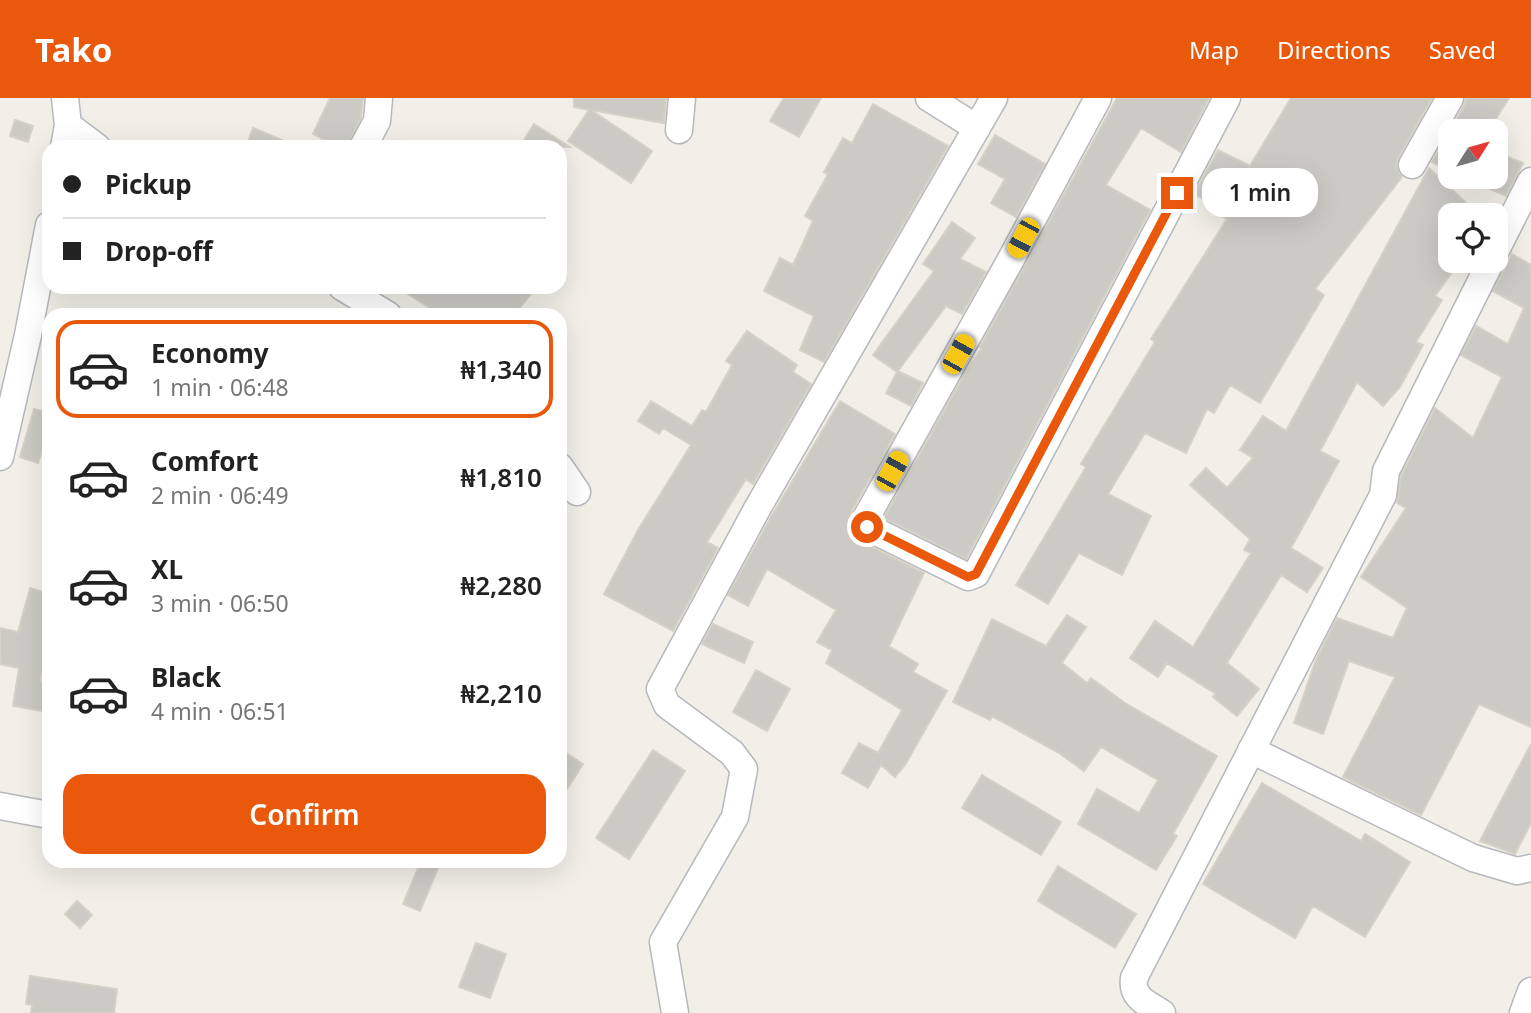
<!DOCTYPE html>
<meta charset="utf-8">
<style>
:root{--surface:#fff;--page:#f6f6f6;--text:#222;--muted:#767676;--line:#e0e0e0;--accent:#ea580c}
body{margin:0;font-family:"Noto Sans",sans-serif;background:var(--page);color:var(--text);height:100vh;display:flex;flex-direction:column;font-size:26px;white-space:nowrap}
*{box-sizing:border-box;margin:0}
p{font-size:23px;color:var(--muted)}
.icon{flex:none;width:38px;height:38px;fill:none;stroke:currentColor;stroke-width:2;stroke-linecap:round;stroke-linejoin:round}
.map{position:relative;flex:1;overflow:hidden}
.sheet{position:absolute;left:42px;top:210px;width:525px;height:560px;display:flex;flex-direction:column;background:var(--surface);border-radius:21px;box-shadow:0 7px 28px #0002}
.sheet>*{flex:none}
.guide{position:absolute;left:42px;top:42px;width:525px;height:154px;border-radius:21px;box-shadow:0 7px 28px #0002;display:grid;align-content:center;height:154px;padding:0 21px;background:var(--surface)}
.needle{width:46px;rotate:53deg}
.buttons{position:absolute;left:1438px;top:21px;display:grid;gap:14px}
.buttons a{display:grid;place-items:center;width:70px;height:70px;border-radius:14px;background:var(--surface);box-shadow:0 7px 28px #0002;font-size:35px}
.end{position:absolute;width:32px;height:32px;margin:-16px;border:9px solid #ea580c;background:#fff;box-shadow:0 0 0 4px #fff}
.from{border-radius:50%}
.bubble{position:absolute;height:49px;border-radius:21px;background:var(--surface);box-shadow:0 7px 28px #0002;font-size:23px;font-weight:600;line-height:49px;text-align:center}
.car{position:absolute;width:21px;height:42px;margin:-21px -10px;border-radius:9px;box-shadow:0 0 5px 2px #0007;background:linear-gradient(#f5c518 24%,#345 0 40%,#f5c518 0 76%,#345 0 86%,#f5c518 0)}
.guide b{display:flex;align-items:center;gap:24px;height:66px;font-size:26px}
.guide b+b{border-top:2px solid var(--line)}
.guide i{width:18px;height:18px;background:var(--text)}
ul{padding:12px 0 0;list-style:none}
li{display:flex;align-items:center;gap:21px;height:98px;margin:0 14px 10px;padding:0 7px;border:4px solid transparent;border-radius:21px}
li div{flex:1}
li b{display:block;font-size:26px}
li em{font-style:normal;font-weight:600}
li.selected{border-color:var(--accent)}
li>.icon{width:63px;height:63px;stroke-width:1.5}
.primary-button{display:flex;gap:14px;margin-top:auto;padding:14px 21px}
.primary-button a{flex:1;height:80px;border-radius:21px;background:var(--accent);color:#fff;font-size:28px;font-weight:600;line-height:80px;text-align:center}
header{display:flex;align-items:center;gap:42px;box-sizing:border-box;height:98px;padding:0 35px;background:var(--accent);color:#fff}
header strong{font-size:33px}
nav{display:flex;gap:38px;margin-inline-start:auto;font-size:24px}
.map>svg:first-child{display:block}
</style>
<header>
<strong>Tako</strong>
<nav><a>Map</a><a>Directions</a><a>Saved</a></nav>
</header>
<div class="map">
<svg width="1531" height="915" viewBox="0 0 1531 915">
<rect width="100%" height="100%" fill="#f1efe8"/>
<path fill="#cccac5" stroke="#d6d1c6" stroke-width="2" d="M330 0H363L361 20 347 49H339L313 36Z
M574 0H666L664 25 591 12 652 53 631 85 568 43 589 12 574 9Z
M784 0H821L799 39 770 23Z
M1117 0H1209L1181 54 1141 30 1106 87 1150 112 966 461 884 420 968 270 982 250 980 249Z
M1291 0H1432L1398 60 1396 68 1402 79 1315 191 1324 197 1260 305 1230 287 1214 315 1207 311 1186 355 1145 335 1108 396 1151 418 1122 477 1079 455 1048 506 1016 487 1086 369 1081 366 1155 244 1151 241 1227 121 1220 117 1223 111 1194 96 1218 52 1250 68Z
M1466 0H1509L1488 33H1451V73L1432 64 1464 8Z
M873 6 948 48 824 264 800 252 814 218 764 193 780 160 793 167 813 123 805 118 828 76 824 74 843 40 852 45Z
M15 22 33 28 28 44 10 38Z
M534 26 570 49H520Z
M253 30 298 49H246Z
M995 37 1045 66 1016 119 991 105 1005 81 978 66Z
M1496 54 1523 65 1506 98 1463 79H1496Z
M1429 70 1479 117H1451V163H1460L1435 198 1442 202 1416 244 1423 247 1400 289 1383 308 1357 284 1320 353 1339 363 1291 450 1323 470 1307 494 1281 477 1227 565 1259 591 1237 618 1213 599 1216 596 1167 565 1158 579 1130 560 1155 523 1193 549 1251 455 1244 452 1250 441 1190 387 1206 370 1227 390 1253 360 1240 352 1263 318 1286 333Z
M952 124 975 140 960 161 986 174 962 216 946 208 898 273 923 285 911 308 886 295 897 274 873 257 934 173 923 166Z
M1512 156 1531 167V629L1479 606 1421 717 1343 679 1395 579 1349 563 1323 636 1294 625 1316 562 1337 520 1393 540 1407 510 1361 479 1406 410 1397 405 1401 378 1435 310 1473 340 1502 279 1461 257 1476 228 1508 246 1524 210 1493 193Z
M397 189H522L531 196 514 217H441Z
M747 233 797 267 793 274 811 286 753 386 746 381 707 444 718 450 673 533 604 496 638 432 691 347 663 330 659 336 638 323 651 303 692 328 702 312 706 314 732 267 726 263Z
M840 303 895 336 852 412 851 431 854 437 860 443 924 475 889 548 918 566 913 574 947 593 905 667 895 679 881 667 868 690 842 675 859 645 878 655 902 612 826 565 832 552 817 544 836 512 767 471 748 508 728 497 771 419Z
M34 311 49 315V331L38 365 20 359Z
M30 490 49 496V535L40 584 49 585V614L13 608 19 570 0 566V530L18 534Z
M1067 517 1086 529 1062 565 1087 585 1091 580 1125 605 1217 658 1173 736 1177 738 1156 772 1078 726 1097 691 1139 715 1158 682 1101 649 1084 673 1059 655 992 618 990 622 953 604 992 521 1046 548Z
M713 526 753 544 744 565 702 546Z
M756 572 790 591 767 633 733 614Z
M1531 646V725L1515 756 1480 743Z
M560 651 583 666 560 702Z
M653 652 685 673 629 761 596 740Z
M982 677 1061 724 1041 757 962 710Z
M1262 685 1361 743 1365 736 1410 764 1365 839 1313 808 1295 840 1203 786Z
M421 763H441L420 813 403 806Z
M1058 768 1136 816 1115 850 1038 803Z
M77 803 92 817 80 830 65 816Z
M476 845 506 856 490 900 459 889Z
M30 878 117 891 114 915H31L32 907 26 906Z"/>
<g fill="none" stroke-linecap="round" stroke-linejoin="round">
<g stroke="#b5b8bc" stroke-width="29">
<path id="minor" d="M929 0 977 30
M1098 0 1010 163 866 420 867 429 968 479 976 476 1227 0
M68 27 97 49
M679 32 682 0
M64 49 68 27 65 0
M363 49 377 23 379 0
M1412 67 1450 0
M1496 152 1531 83
M342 189 388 217
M0 359 28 237 49 127
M560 369 577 394
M1251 652 1473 760 1517 773 1531 770
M0 708 49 717
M675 915 663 844 735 719 744 671 732 655 667 607 660 591 757 411 994 0
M1162 915C1147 905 1131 900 1134 880L1383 397 1386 373 1491 163
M1523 915 1531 893"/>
</g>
<use href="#minor" stroke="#fff" stroke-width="26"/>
</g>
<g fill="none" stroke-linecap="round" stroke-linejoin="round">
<path stroke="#ea580c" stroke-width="9" d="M867 429 968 479 976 476 1177 95"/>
</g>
</svg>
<div class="buttons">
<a><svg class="needle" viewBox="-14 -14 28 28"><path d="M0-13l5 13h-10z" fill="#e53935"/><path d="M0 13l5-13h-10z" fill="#767676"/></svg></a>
<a><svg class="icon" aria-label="locate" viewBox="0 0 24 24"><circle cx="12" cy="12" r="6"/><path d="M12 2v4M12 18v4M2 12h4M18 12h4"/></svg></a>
</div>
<i class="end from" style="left:867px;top:429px"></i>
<i class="end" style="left:1177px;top:95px"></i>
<div class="bubble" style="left:1202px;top:70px;width:116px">1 min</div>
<i class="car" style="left:1023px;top:140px;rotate:208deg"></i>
<i class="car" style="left:958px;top:256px;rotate:29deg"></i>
<i class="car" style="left:892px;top:373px;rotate:29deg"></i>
<div class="guide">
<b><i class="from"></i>Pickup</b>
<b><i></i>Drop-off</b>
</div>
<section class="sheet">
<ul>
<li class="selected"><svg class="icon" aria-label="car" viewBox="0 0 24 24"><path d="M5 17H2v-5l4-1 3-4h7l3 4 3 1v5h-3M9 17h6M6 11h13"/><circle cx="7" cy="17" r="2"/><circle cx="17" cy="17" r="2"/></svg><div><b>Economy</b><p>1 min · 06:48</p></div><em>₦1,340</em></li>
<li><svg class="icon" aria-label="car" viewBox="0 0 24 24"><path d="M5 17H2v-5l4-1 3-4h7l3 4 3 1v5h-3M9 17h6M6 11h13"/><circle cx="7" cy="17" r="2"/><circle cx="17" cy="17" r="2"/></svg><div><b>Comfort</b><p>2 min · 06:49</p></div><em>₦1,810</em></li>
<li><svg class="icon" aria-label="car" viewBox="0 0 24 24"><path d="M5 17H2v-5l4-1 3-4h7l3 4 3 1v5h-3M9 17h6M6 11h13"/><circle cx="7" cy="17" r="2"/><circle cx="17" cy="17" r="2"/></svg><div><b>XL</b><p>3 min · 06:50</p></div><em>₦2,280</em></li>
<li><svg class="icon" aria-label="car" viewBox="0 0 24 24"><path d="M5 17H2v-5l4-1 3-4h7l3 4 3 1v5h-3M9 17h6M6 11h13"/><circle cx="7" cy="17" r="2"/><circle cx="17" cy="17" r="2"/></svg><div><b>Black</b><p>4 min · 06:51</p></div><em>₦2,210</em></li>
</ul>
<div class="primary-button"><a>Confirm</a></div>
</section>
</div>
